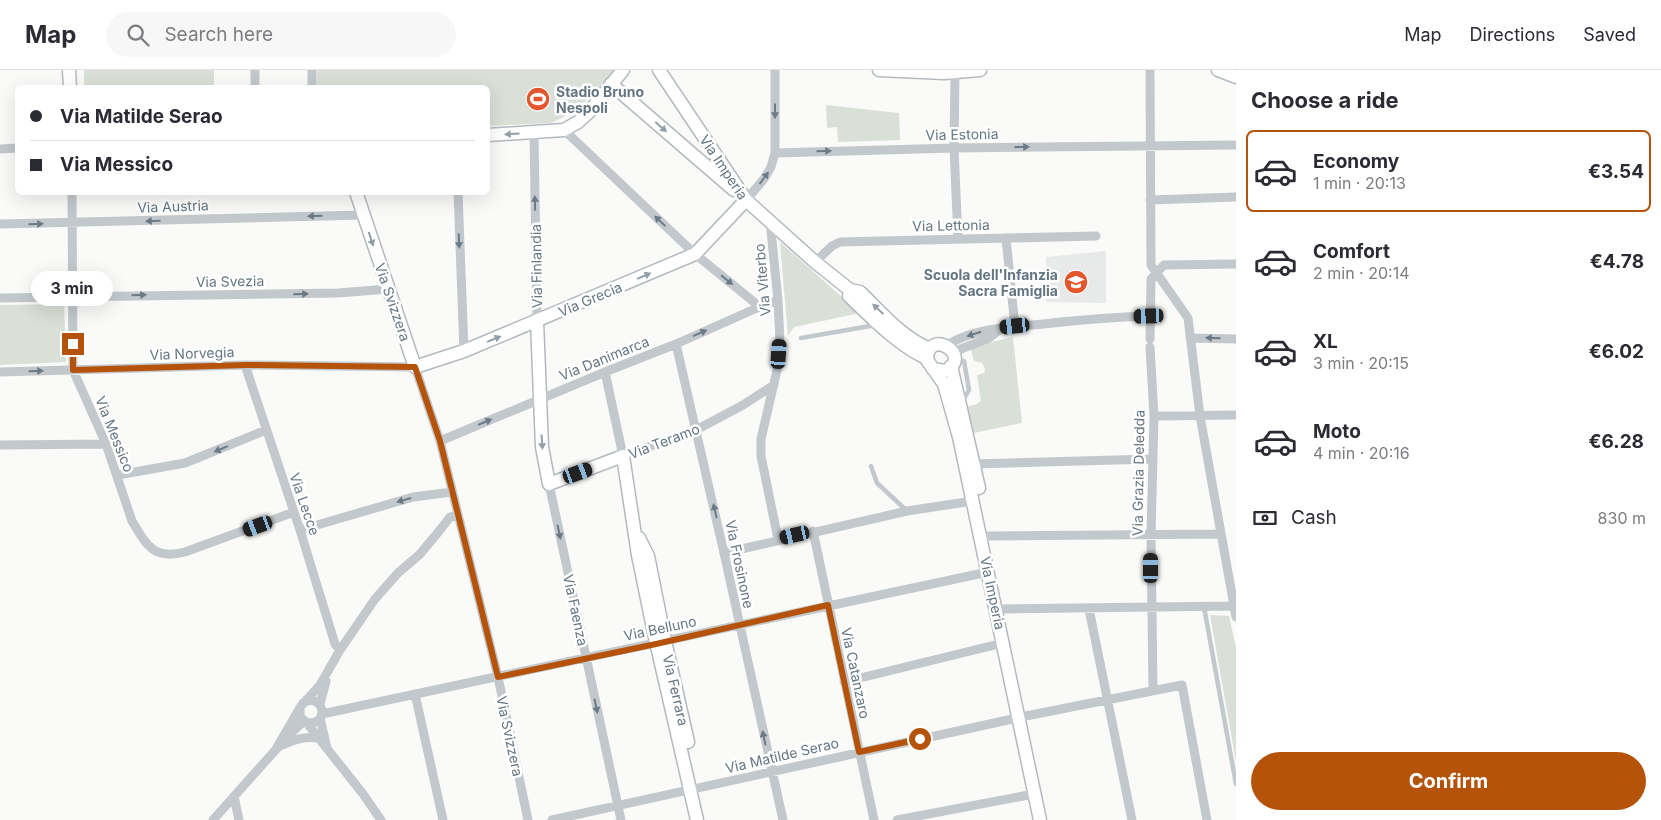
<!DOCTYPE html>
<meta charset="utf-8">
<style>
:root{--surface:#fff;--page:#f7f7f7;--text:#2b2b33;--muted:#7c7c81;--line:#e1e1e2;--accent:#b45309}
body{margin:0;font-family:Inter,sans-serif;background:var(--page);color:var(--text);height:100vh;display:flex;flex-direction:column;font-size:19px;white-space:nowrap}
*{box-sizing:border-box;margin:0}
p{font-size:16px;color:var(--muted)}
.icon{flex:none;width:28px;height:28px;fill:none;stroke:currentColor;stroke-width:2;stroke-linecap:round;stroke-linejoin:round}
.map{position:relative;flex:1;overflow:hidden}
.panel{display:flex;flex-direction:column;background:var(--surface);width:425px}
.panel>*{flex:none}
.banner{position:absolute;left:15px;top:15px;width:475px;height:110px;border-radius:8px;box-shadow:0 5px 20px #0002;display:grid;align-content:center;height:110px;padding:0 15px;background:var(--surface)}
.end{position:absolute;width:22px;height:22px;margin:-11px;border:6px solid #b45309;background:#fff;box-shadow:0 0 0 2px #fff}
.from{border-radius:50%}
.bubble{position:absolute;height:35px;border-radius:18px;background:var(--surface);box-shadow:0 5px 20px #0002;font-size:16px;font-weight:700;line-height:35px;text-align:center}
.car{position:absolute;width:15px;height:30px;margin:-15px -8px;border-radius:6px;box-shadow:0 0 4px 1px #0007;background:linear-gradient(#222 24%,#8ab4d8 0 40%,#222 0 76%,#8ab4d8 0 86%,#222 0)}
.banner b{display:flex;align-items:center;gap:18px;height:48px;font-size:19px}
.banner b+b{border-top:1px solid var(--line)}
.banner i{width:12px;height:12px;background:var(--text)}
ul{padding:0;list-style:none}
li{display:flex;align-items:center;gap:15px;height:82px;margin:0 10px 8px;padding:0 5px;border:2px solid transparent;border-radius:8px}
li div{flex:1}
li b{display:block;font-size:19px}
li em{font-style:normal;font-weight:700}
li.current{border-color:var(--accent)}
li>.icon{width:45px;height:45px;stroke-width:1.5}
h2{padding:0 15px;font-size:22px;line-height:60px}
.pay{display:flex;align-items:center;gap:12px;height:55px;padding:0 15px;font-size:19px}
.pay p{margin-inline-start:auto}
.primary-button{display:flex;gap:10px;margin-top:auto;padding:10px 15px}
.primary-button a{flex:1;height:58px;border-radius:30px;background:var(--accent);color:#fff;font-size:20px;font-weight:700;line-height:58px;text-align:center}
header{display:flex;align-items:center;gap:30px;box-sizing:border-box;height:70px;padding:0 25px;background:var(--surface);border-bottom:1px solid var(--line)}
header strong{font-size:24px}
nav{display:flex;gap:28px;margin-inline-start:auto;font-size:18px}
.search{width:350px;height:45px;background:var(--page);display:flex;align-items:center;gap:12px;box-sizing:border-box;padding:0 18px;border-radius:28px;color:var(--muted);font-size:19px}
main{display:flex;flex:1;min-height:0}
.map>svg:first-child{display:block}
</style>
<header>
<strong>Map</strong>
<div class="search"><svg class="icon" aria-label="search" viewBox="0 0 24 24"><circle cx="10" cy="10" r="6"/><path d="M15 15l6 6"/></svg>Search here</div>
<nav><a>Map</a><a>Directions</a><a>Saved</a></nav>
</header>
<main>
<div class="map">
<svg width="1236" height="750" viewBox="0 0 1236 750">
<rect width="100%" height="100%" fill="#fafaf8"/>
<path fill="#e8e9e9" d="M1106 181V233L1046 232V187Z"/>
<path fill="#dadfd7" d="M84 0H214V17H84Z
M317 0H614V1L578 40 551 53 488 56V18L317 17Z
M826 35 899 43 900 70 838 72 837 57 827 58Z
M780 172 860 243 794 257 788 266Z
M64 234 66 292 0 295V235Z
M1013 267 1022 353 974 363 969 352 971 350 968 349 967 345 970 342 967 341 966 337 977 334 981 331 977 305 984 303 985 299 982 293 974 291 970 277Z
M1210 545 1229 546 1236 577V692Z"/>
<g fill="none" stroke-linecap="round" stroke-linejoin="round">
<g stroke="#b3babf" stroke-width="15">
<path id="secondary" d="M69 0 70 18
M659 0 746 130 815 192 850 220 860 222C881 242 902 268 930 279
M879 0 944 3 980 0
M1218 0 1236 7
M611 14 734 120
M488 65 564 60 578 52 590 41 623 0
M356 122 415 297 464 281 695 184 746 130
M850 220 849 226C872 248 896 273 924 287
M537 251 542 377 549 414 623 386 638 485 654 563 697 750
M951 296 979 418
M933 299 945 301C975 286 927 256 927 290L944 314 959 367 1040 750
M639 468 648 486 665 571 688 672"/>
</g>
<path stroke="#c3c8cc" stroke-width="4.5" d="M801 268 876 255
M960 329 965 327 969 320 964 291
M871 396 877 413 907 441
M1204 537 1236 714"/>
<path stroke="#c3c8cc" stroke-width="9" d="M255 0V18
M1150 0 1151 195 1188 248 1200 346 1236 547
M955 2 954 78 958 169
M312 18V0
M564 60 695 184 754 232 757 238
M534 63 537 251
M0 79 18 78
M775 83 954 78 1236 75
M72 122 73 300 106 374 132 451C147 476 154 490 185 482L294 442
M458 122 464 281
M746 130 764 109 771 97 775 83V0
M1150 130 1236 127
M0 154 364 145
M775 157 771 161 778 230 780 272 778 296 761 369V386L778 469
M1006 168 1015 257
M815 192 832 176 840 172 1096 166
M0 228 338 223 388 219
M1190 268 1236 269
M1150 269 1151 209 1164 195 1236 194
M676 274 724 483 783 750
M947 275C975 258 1010 257 1043 254 1078 250 1113 247 1149 246
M1150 277 1154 346 1151 465 1153 620
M954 285 961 279 989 268 1002 258
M245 295 300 460 335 574 340 580
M0 302 245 295 415 297 440 371 498 607 528 750
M605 302 623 386 696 360 743 335 774 315
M1154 346 1236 345
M440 371 605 302 676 274 757 238 778 230
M0 375 106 374
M974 394 1152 389
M118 405 185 393 266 360
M549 414 621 750
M300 460 413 427 452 422
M813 461 874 750
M989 466 1220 464
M724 483 907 441 973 431
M1004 539 1234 536
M1089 539 1132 750
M844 612 1003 573
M415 624 443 750
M303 633C325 621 330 658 306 652
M320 634 326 611
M300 640V647L306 652 363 724 381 750
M322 644 988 502
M1026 646 1182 615 1207 750
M320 648 327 678
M280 676C294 670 303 666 318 668
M276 679 301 636 320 615 340 580 375 529 398 503 420 484 440 460 450 447 458 445
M234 726 239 750
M213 750 288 666 304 651
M552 750 1017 648
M897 750 1034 724"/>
<use href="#secondary" stroke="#fff" stroke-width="12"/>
</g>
<defs><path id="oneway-solid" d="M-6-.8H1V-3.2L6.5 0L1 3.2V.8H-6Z" transform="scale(1.25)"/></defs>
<g fill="#6a7a87">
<use href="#oneway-solid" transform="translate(775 41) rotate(90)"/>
<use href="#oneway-solid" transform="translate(1022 77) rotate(-1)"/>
<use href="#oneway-solid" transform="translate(824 81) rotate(-2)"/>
<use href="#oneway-solid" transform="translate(764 108) rotate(-53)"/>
<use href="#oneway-solid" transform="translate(535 133) rotate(-91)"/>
<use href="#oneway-solid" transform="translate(315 146) rotate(178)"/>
<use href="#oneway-solid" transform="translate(153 151) rotate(178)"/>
<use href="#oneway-solid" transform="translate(660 151) rotate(-137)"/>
<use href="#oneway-solid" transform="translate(36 154) rotate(-1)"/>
<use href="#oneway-solid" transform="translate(459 171) rotate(88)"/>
<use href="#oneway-solid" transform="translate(727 210) rotate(39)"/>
<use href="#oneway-solid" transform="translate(301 224) rotate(-1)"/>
<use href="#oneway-solid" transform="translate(139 225) rotate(-1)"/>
<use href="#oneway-solid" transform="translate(700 263) rotate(-24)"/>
<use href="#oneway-solid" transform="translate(974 264) rotate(163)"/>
<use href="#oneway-solid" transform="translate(1213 268) rotate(-179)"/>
<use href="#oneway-solid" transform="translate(36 301) rotate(-1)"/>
<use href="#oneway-solid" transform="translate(485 352) rotate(-23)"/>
<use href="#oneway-solid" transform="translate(221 379) rotate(157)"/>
<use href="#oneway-solid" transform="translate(404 430) rotate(164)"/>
<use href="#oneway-solid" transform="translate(715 441) rotate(-103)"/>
<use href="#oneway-solid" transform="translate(559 462) rotate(78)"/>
<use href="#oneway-solid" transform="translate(596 636) rotate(78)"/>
<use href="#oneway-solid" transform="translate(764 668) rotate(-102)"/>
</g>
<g fill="#939fa8">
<use href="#oneway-solid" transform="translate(661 57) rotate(41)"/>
<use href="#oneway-solid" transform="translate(512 64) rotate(177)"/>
<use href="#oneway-solid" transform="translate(371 169) rotate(72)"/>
<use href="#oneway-solid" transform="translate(644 206) rotate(-23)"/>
<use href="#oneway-solid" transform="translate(878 239) rotate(-137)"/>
<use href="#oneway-solid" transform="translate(494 269) rotate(-22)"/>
<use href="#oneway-solid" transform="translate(542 372) rotate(86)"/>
</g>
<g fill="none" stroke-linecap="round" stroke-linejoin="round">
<path stroke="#b45309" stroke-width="6" d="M73 274V300L246 295 415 297 440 371 498 607 656 574 828 535 859 682 920 669"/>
</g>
<defs>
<g id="stadium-disc" transform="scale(1.25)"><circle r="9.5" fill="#e4572e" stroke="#fff"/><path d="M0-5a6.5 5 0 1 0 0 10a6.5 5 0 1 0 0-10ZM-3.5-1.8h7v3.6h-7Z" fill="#fff"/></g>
<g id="school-disc" transform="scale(1.25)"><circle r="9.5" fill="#e4572e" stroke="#fff"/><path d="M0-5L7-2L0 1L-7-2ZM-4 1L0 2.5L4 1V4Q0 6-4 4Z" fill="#fff"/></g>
</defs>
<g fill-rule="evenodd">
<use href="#stadium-disc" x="538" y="29"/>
<use href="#school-disc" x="1076" y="212"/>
</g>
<g text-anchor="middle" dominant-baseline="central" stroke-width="5" stroke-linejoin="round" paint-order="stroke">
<g font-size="14" font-weight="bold" fill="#657683" stroke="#fff" text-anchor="start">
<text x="556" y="21">Stadio Bruno<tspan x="556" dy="16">Nespoli</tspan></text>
<text x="1058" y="204" text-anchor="end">Scuola dell'Infanzia<tspan x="1058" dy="16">Sacra Famiglia</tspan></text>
</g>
<g font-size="14" fill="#657683" stroke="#fff">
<text transform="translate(962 64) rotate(-1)">Via Estonia</text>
<text transform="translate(724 97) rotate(56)">Via Imperia</text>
<text transform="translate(173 136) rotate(-2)">Via Austria</text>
<text transform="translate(951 155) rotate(-1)">Via Lettonia</text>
<text transform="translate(536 196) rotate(-91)">Via Finlandia</text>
<text transform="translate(762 210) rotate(-95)">Via Viterbo</text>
<text transform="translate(230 211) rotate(-1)">Via Svezia</text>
<text transform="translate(590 229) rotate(-23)">Via Grecia</text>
<text transform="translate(393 232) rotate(71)">Via Svizzera</text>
<text transform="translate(192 283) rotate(-2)">Via Norvegia</text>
<text transform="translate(604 288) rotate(-22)">Via Danimarca</text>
<text transform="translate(115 364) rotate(68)">Via Messico</text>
<text transform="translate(664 371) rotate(-21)">Via Teramo</text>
<text transform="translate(1138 403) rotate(-89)">Via Grazia Deledda</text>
<text transform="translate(305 434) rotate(71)">Via Lecce</text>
<text transform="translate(740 494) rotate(78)">Via Frosinone</text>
<text transform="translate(993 523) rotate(78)">Via Imperia</text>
<text transform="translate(576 540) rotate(78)">Via Faenza</text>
<text transform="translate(660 558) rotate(-12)">Via Belluno</text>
<text transform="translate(856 603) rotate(78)">Via Catanzaro</text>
<text transform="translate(676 620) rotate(77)">Via Ferrara</text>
<text transform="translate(510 666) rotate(78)">Via Svizzera</text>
<text transform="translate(782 685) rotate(-13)">Via Matilde Serao</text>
</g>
</g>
</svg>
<i class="end from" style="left:920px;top:669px"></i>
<i class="end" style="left:73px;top:274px"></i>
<div class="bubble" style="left:31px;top:201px;width:82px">3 min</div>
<i class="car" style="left:1149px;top:246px;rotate:268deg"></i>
<i class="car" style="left:1015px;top:256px;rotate:264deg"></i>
<i class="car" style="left:779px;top:284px;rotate:4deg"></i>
<i class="car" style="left:578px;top:403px;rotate:70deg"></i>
<i class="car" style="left:258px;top:456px;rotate:250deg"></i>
<i class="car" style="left:795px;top:465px;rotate:257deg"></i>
<i class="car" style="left:1151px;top:498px;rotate:0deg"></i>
<div class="banner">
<b><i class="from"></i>Via Matilde Serao</b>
<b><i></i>Via Messico</b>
</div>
</div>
<section class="panel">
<h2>Choose a ride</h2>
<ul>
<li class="current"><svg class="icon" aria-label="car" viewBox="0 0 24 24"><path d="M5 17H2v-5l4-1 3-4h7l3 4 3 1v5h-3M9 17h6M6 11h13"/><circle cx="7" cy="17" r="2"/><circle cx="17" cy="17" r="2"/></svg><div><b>Economy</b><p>1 min · 20:13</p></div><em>€3.54</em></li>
<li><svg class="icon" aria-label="car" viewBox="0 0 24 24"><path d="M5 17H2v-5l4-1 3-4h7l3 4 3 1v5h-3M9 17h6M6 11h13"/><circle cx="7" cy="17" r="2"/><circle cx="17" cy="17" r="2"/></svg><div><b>Comfort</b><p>2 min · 20:14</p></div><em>€4.78</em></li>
<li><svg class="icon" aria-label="car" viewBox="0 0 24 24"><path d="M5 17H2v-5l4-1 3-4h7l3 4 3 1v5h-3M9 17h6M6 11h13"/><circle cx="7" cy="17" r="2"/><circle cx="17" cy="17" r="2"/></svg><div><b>XL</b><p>3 min · 20:15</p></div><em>€6.02</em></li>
<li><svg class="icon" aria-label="car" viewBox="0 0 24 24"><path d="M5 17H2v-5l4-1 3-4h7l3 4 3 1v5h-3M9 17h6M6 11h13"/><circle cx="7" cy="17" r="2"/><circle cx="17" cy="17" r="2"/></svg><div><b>Moto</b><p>4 min · 20:16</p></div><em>€6.28</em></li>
</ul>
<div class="pay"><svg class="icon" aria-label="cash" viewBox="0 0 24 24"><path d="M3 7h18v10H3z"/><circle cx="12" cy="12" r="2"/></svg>Cash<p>830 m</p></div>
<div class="primary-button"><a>Confirm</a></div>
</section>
</main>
